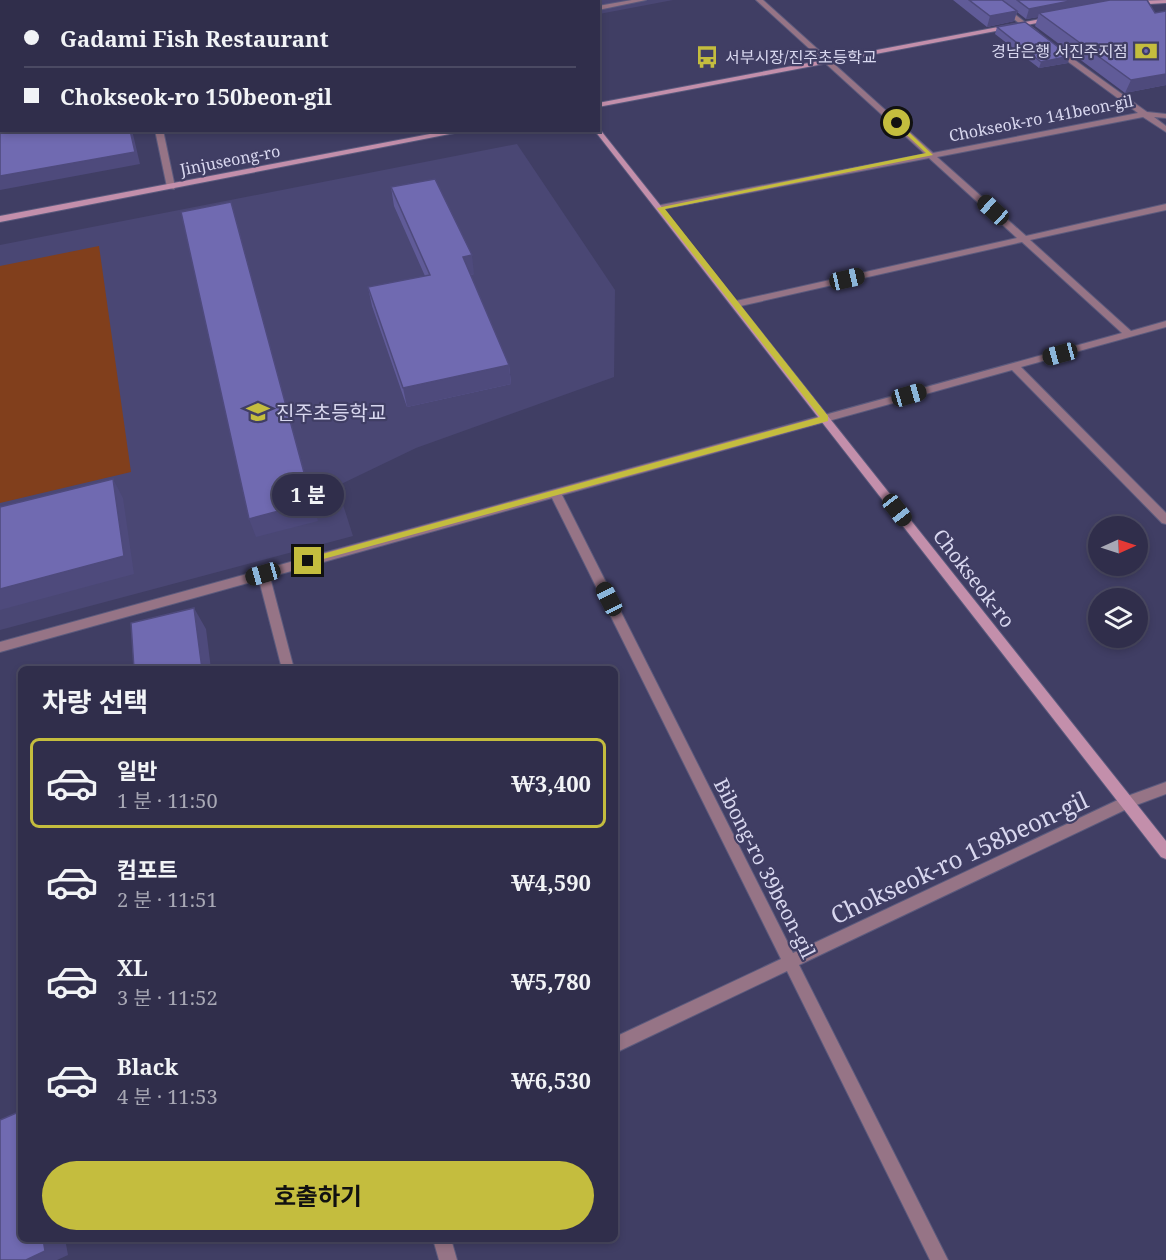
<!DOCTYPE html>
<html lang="ko">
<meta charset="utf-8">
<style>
:root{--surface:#302e4b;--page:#383652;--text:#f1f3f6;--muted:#a8a8b5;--line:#4b4a63;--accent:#c4bd3e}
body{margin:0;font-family:"Noto Serif","Noto Sans KR",serif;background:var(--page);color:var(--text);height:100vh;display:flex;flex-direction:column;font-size:22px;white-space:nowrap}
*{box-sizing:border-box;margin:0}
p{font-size:20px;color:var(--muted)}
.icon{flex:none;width:33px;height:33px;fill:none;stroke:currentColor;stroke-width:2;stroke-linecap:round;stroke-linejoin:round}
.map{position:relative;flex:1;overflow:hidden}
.details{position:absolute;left:18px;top:666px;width:600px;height:576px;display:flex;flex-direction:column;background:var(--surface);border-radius:9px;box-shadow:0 3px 9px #0003,0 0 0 2px var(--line)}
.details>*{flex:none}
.banner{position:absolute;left:0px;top:0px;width:600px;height:132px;box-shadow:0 3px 9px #0003,0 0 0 2px var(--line);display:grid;align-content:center;height:132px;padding:0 24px;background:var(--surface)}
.needle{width:39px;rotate:87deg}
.fabs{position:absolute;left:1088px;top:516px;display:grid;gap:12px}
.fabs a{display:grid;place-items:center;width:60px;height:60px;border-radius:50%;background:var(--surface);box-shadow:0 3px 9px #0003,0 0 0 2px var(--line);font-size:30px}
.end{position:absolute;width:27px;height:27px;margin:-14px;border:8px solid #c4bd3e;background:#111;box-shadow:0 0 0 3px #111}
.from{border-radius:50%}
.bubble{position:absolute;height:42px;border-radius:21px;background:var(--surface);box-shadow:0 3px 9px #0003,0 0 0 2px var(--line);font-size:20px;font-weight:700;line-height:42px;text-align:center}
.car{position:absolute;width:18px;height:36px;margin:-18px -9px;border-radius:8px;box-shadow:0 0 4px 2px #0007;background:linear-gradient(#222 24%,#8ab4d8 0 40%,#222 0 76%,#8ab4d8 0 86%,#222 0)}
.banner b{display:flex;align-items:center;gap:21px;height:57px;font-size:22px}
.banner b+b{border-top:2px solid var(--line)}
.banner i{width:15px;height:15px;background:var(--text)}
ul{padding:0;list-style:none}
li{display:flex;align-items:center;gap:18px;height:90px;margin:0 12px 9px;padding:0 12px;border:3px solid transparent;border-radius:9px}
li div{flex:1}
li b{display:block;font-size:22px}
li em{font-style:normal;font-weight:700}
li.on{border-color:var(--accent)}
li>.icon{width:54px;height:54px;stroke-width:1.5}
h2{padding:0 24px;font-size:27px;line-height:72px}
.cta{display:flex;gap:12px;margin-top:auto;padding:12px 24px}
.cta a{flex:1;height:69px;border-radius:36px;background:var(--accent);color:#111;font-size:24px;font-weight:700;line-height:69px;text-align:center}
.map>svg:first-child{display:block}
</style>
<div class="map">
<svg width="1166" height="1260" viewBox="0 0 1166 1260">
<rect width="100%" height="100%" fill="#403e64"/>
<path fill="#4a4774" d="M506 0H673L599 14 598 2Z
M517 144 615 290 614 377 416 448 337 486 353 536 0 630V245Z"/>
<path fill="#813f1c" d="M99 246 131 472 0 503V266Z"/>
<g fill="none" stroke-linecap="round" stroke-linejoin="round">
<g stroke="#5b5a7d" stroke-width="2">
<path id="street" d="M47 0H60L44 2Z
M123 0H129V2H123Z
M339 0H345L346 2H339Z
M632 0H646L598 10V6Z
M756 0H763L933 153 1138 113 1055 52 1054 50 1058 48 1147 112 1166 114V118L1154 117 1166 126V132L1143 117 937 157 1026 236 1166 204V210L1030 240 1131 331 1166 321V327L1021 367 1166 513V524L1162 523 1012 370 562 495 793 953 1122 798 1166 782V794L1131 807 799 965 948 1260H930L787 971 615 1053V1037L781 959 552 498 270 577 294 669H282L259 580 0 652V642L1122 333 1022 242 736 307 733 306V302L736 301 1017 238 929 158 658 210 657 208 661 205 925 154Z
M989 0H996L1038 32 1032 33Z
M0 6H2L0 11Z
M155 130H163L175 187 174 189 167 187Z
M433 1239H451L457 1260H439Z"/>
</g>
<g stroke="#5b5a7d" stroke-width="2">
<path id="secondary" d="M495 0H501L502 2H495Z
M1166 0V3L1133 5 1130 3 1133 1Z
M1051 17 1053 18V20L598 107V103Z
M598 127 1166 841V859L1161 857 595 131 598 130Z
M451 130H470L0 222V216Z"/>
</g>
<use href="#street" fill="#967486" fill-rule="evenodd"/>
<use href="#secondary" fill="#c38fab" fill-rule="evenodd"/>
</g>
<path fill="#605b98" d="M953 0H1147L1155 13 1166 11V85L1125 93 1035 26 1038 17 1026 19 1017 12 1014 21 987 27Z
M997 27 1068 63 1039 68 995 34Z
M391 187 474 274 470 275 509 365 511 384 407 407 372 306 368 287 425 276 394 206Z"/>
<path fill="#4e4a7c" d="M1075 0H1126L1039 13 1038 17 1026 19 1029 9Z
M1017 11 1014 21 987 27 990 16Z
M1070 56 1068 63 1039 68 1041 62Z
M1166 74V85L1125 93 1131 80Z
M130 130H132L140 164 0 190V176Z
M231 202 318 521 256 537 249 519Z
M472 255 474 274 465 276 463 257Z
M509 365 511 384 407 407 403 388Z
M113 479 123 498 134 574 0 610V589Z
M194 608 206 629 211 669H202Z
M43 1239H65L68 1255 57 1260H26Z"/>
<path fill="#706ab1" stroke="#4e4a7c" stroke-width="1.5" d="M969 0H1002L1017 11 990 16Z
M1017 0H1075L1029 9Z
M1110 0H1147L1155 13 1166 11V74L1131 80 1039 13Z
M1025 22 1070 56 1041 62 997 27Z
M2 106V130H130L135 152 0 176V107Z
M435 179 472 255 463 257 509 365 403 388 368 287 430 275 391 187Z
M231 202 312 502 249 519 181 212Z
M113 479 124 556 0 589V507Z
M194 608 202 669H134L131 623Z
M21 1111V1239H43L45 1251 26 1260H0V1120Z"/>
<path fill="#c4bd3e" d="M897 121 933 155 665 209 828 416V421L305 564V559L308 558 820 417 657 208 926 153 895 124Z"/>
<defs>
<g id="bank-bare" transform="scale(1.8)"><path d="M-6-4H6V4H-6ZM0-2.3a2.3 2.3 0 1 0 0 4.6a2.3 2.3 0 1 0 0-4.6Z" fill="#c4bd3e" stroke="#403e64" stroke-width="2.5" paint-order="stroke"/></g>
<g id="bus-bare" transform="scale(1.8)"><path d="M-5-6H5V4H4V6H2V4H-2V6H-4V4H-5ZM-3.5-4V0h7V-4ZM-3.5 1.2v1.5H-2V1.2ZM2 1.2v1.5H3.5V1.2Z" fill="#c4bd3e" stroke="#403e64" stroke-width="2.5" paint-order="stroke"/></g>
<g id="school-bare" transform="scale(1.8)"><path d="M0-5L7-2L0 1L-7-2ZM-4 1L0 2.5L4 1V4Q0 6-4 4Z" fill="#c4bd3e" stroke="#403e64" stroke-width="2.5" paint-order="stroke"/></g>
</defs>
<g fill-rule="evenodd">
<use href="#bank-bare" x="1146" y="51"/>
<use href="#bus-bare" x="707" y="57"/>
<use href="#school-bare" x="258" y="412"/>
</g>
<g text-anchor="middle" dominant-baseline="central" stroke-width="4.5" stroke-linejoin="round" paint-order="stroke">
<g font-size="16" fill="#d8d7ef" stroke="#403e64" text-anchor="end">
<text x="1128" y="51">경남은행 서진주지점</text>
<text x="725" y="57" text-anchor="start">서부시장/진주초등학교</text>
</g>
<g font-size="16" fill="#d8d7ef" stroke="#403e64">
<text transform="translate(1041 118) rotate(-11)">Chokseok-ro 141beon-gil</text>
<text transform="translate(230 160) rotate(-11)">Jinjuseong-ro</text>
</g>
<g font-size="20" fill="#d8d7ef" stroke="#403e64" text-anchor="start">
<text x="276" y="412">진주초등학교</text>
</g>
<g font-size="20" fill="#d8d7ef" stroke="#403e64">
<text transform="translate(974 578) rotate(52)">Chokseok-ro</text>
<text transform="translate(765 868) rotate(63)">Bibong-ro 39beon-gil</text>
</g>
<g font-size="24" fill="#d8d7ef" stroke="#403e64">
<text transform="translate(959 857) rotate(-25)">Chokseok-ro 158beon-gil</text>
</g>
</g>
</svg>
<div class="fabs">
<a><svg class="needle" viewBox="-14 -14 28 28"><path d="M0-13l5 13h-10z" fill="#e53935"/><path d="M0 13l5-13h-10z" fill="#a8a8b5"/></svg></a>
<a><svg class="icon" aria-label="layers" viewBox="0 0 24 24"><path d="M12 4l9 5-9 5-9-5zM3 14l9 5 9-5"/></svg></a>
</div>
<i class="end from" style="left:897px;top:123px"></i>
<i class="end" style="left:308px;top:561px"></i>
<div class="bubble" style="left:272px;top:474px;width:72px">1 분</div>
<i class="car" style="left:993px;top:210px;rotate:312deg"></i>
<i class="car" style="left:847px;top:279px;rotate:77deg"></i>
<i class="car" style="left:1060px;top:354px;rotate:255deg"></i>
<i class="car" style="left:909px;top:395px;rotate:74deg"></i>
<i class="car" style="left:897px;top:510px;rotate:142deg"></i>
<i class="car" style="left:263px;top:574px;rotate:254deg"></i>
<i class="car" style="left:609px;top:599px;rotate:333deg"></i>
<div class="banner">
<b><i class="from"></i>Gadami Fish Restaurant</b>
<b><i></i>Chokseok-ro 150beon-gil</b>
</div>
<section class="details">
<h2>차량 선택</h2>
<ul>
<li class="on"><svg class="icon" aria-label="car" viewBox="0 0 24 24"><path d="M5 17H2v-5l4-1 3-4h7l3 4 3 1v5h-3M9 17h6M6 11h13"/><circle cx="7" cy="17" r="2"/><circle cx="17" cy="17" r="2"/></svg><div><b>일반</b><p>1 분 · 11:50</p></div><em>₩3,400</em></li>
<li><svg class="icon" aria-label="car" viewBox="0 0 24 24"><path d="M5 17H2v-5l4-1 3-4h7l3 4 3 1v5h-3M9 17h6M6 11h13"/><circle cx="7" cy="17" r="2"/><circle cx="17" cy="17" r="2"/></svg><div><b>컴포트</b><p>2 분 · 11:51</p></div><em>₩4,590</em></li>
<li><svg class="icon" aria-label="car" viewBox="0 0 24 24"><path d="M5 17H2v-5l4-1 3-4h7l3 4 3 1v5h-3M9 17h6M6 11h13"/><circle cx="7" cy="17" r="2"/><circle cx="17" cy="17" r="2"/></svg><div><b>XL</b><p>3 분 · 11:52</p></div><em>₩5,780</em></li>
<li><svg class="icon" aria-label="car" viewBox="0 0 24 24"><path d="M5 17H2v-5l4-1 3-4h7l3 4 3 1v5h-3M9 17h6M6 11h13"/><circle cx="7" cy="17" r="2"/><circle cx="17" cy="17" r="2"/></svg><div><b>Black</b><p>4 분 · 11:53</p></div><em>₩6,530</em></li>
</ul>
<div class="cta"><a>호출하기</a></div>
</section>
</div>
